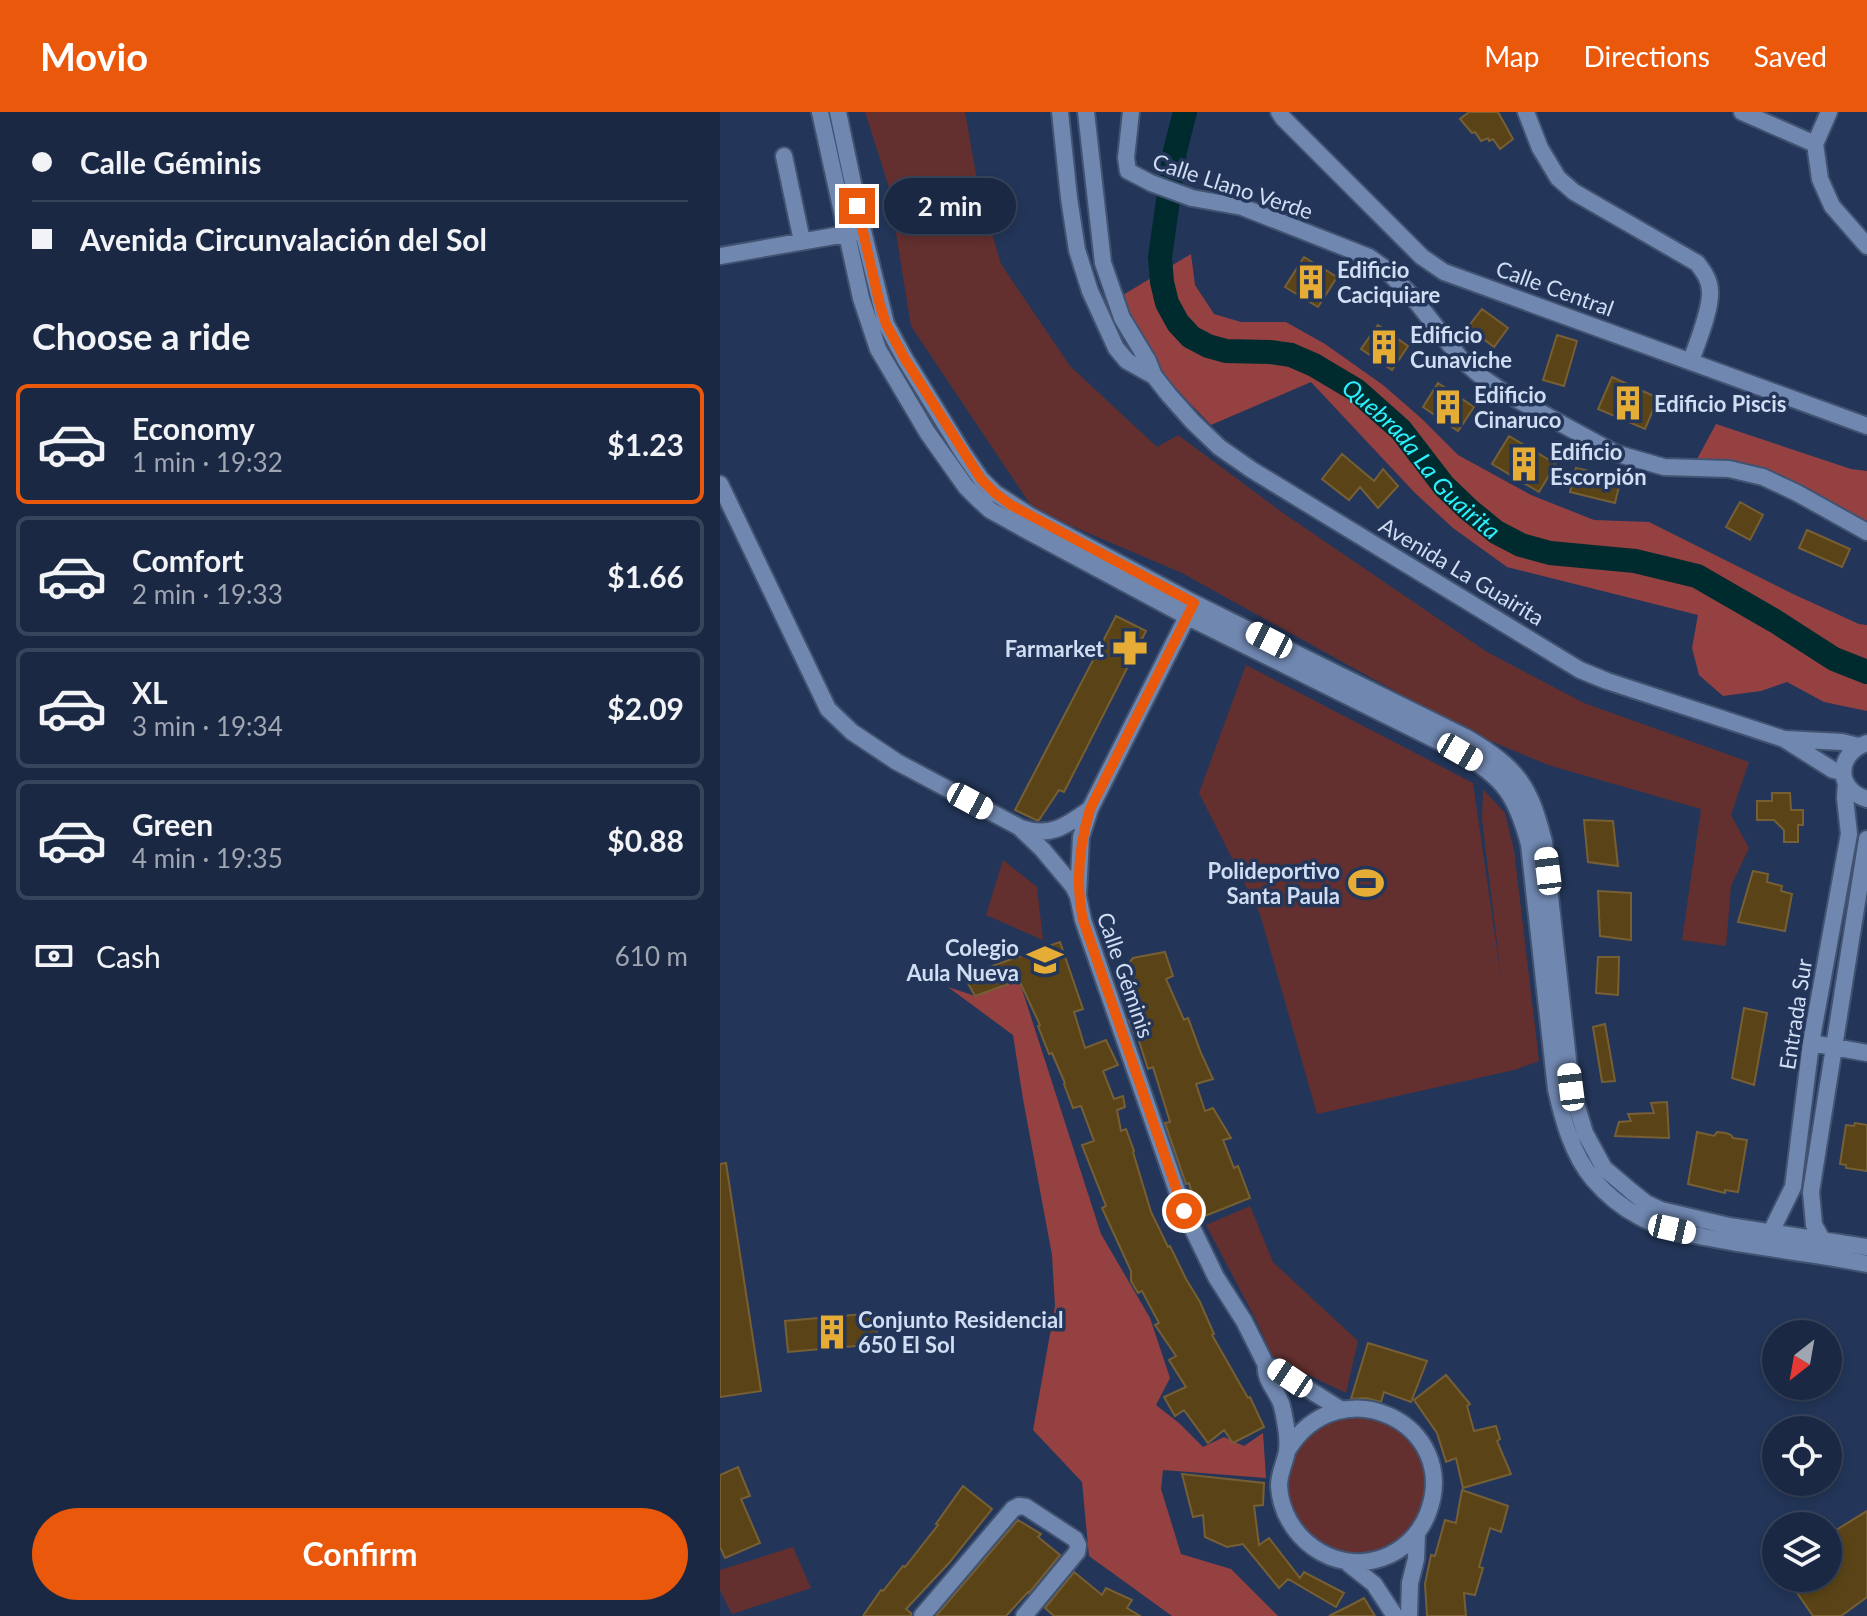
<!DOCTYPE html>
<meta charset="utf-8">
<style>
:root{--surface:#1a2843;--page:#23304a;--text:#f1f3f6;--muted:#9fa6b2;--line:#38445c;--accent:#ea580c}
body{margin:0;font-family:Lato,sans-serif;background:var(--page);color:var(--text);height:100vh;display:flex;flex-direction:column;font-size:30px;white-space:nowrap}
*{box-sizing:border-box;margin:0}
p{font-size:26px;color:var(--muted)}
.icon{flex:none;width:44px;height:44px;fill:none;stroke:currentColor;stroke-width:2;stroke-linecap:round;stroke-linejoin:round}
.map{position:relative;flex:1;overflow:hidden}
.side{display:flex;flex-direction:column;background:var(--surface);width:720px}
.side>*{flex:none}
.banner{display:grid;align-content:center;height:176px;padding:0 32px;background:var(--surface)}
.needle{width:52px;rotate:211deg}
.fabs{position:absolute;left:1042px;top:1208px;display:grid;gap:16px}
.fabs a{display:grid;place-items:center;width:80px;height:80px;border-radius:50%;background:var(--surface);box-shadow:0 4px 12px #0003,0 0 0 2px var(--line);font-size:40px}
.end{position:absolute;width:36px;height:36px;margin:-18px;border:10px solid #ea580c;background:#fff;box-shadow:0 0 0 4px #fff}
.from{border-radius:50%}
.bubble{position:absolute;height:56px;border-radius:28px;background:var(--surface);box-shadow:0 4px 12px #0003,0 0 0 2px var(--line);font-size:26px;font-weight:700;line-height:56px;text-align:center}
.car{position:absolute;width:24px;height:48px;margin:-24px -12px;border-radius:10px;box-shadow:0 0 6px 2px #0007;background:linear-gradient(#fff 24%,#345 0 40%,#fff 0 76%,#345 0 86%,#fff 0)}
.banner b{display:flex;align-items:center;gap:28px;height:76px;font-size:30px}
.banner b+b{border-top:2px solid var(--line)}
.banner i{width:20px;height:20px;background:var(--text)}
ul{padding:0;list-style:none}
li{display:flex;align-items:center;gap:24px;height:120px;margin:0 16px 12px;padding:0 16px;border:4px solid var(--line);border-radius:12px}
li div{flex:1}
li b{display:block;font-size:30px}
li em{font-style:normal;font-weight:700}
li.current{border-color:var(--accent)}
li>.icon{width:72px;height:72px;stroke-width:1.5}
h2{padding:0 32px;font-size:36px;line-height:96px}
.pay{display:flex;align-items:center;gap:20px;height:88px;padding:0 32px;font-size:30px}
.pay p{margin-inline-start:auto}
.button{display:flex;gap:16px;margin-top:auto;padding:16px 32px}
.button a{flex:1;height:92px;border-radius:48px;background:var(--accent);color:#fff;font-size:32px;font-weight:700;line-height:92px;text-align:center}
header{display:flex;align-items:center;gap:48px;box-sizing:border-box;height:112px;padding:0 40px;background:var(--accent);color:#fff}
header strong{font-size:38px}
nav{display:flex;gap:44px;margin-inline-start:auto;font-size:28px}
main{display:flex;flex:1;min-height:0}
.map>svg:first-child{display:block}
</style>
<header>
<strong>Movio</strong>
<nav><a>Map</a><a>Directions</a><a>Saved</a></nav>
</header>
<main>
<section class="side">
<div class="banner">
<b><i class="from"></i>Calle Géminis</b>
<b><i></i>Avenida Circunvalación del Sol</b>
</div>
<h2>Choose a ride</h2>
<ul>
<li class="current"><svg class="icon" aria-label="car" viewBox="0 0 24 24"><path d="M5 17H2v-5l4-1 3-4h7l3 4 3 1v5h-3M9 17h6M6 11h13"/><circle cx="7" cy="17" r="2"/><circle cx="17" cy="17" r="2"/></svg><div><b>Economy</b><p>1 min · 19:32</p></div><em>$1.23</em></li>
<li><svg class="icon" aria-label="car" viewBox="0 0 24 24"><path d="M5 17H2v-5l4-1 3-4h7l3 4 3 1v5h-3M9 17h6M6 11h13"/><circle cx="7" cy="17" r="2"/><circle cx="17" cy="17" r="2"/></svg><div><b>Comfort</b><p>2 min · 19:33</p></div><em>$1.66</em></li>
<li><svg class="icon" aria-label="car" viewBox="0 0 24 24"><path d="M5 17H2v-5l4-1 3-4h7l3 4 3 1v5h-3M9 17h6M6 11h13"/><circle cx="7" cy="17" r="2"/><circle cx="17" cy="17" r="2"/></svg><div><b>XL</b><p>3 min · 19:34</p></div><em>$2.09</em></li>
<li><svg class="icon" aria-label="car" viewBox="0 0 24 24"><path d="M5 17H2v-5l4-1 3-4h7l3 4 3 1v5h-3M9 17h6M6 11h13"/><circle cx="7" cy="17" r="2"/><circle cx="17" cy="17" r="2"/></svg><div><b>Green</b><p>4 min · 19:35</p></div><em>$0.88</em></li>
</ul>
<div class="pay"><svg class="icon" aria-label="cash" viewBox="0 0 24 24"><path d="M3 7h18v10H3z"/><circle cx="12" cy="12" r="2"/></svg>Cash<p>610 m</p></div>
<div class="button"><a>Confirm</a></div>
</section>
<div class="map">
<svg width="1147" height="1504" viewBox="0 0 1147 1504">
<rect width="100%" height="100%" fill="#233659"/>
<path fill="#63302f" d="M145 0H245L258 74 281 152 350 254 437 335 458 323 563 401 767 540 864 591 1029 650 1011 703 1029 736 1011 774 1006 834 962 828 981 697 828 653 747 619 462 461 314 398 191 214 168 72Z
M526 553 753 671 782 873 762 707 763 677 785 701 794 738 819 949 794 958 597 1002 540 802 479 681Z
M283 748 317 775 323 828 266 803Z
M530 1094 553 1150 638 1229 626 1281 553 1246 536 1208 486 1113Z
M569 1373a69 69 0 1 1 138 0a69 69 0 1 1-138 0Z
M73 1435 91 1476 12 1502 0 1478V1458Z"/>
<path fill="#954141" d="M471 142 475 173 494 202 521 210H566L605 232 663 273 701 306 738 343 811 383 874 408 929 410 1073 482 1139 512 1147 513V599L1104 590 1067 570 1041 579 1003 584 979 563 972 536 978 503 787 455 733 416 695 381 591 270 491 313 432 252 393 189Z
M996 312 1131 357 1147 359V409L1115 395 976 349Z
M299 868 381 1122 430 1206 450 1266 436 1293 459 1311 483 1335 504 1325 524 1334 543 1321 546 1366 443 1358 441 1377 461 1442 511 1457 558 1504H452L369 1444 362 1370 313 1318 335 1194 332 1143 303 987 293 923 228 875 255 884Z"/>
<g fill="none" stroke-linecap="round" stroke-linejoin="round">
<path stroke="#002b2e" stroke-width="24" id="s1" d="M465 0 455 39 440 145 442 170 447 191 458 211 471 225 488 234 506 239 550 240 571 243 594 253 636 278 681 318 724 374 748 397 776 420 801 433 830 441 915 449 977 464 1055 509 1114 547 1147 560"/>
</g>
<path fill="#5a4417" stroke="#765f34" stroke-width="2" d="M749 0H778L793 27 780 37 773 27 769 29 768 26 761 29 755 20 752 21 740 7Z
M584 145 617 165 598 195 565 175Z
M762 197 788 216 774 235 748 215Z
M658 213 688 234 672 258 641 237Z
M837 223 857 229 844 274 823 268Z
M892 265 938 286 925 317 878 297Z
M718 271 754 295 738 319 703 295Z
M789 324 836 352 819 380 772 352Z
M622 342 654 369 663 357 678 374 658 396 640 375 629 388 602 367Z
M856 356 901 366 895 391 850 380Z
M1020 390 1043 403 1030 428 1006 415Z
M1087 418 1130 437 1122 455 1079 436Z
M396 504 426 519 344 680 339 678 319 708H316L295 698Z
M1052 681H1070L1071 698H1083V713H1078V730H1064V718L1054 708H1037V689H1052Z
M864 708 893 709 898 754 868 750Z
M1033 759 1048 762 1047 770 1062 774 1061 779 1072 782 1065 819 1018 810Z
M878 779 911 781V828L880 824Z
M340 830 363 897 354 900 365 936 386 928 398 953 383 959 394 987 403 984 405 995 397 998 401 1019 406 1017 414 1039 413 1040 431 1100 448 1135 450 1134 466 1167 480 1190 494 1222 492 1223 528 1286 530 1285 544 1315 513 1331 504 1318 488 1331 464 1298 455 1304 444 1285 466 1275 449 1248 456 1244 435 1213 439 1211 422 1179 418 1181 411 1169V1159L382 1096 386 1094 362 1033 374 1029 361 994 353 996 344 972 345 971 332 941 329 942 318 914 320 913 299 868 255 884 244 864Z
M445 840 453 864 446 867 464 908 468 906 481 941 493 967 476 972 485 999 493 996 511 1026 503 1028 514 1056 518 1054 530 1086 480 1106 476 1098 469 1071 466 1072 445 1011 450 1010 433 955 428 957 417 923 415 924 409 908 414 907 399 863 413 846Z
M878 845H899L898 883 876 881Z
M1024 896 1047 901 1034 973 1012 966Z
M885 912 895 969 882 970 873 915Z
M947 990 949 1026 895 1024 899 1010 911 1009 908 1002 934 1001 931 991Z
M1135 1011 1147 1013V1059L1126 1056V1053L1120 1052 1126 1013 1134 1014Z
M977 1020 994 1024 997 1020 1006 1021 1011 1023 1013 1026 1027 1028 1018 1080 1005 1078V1081L968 1072Z
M6 1051 41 1279 0 1285V1052Z
M155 1201 158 1232 68 1240 65 1209Z
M648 1231 707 1249 691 1290 664 1280 661 1290 646 1286 631 1287Z
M726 1263 750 1292 747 1294 754 1319 776 1314 780 1327 777 1329 791 1362 743 1376 736 1346 726 1350 717 1321 694 1288Z
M18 1355 30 1384 21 1387 40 1431 5 1446 0 1435V1363Z
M462 1362 544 1371 543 1393 534 1394 539 1433 549 1426 580 1466 584 1460 624 1481 616 1495 568 1467 559 1476 523 1432 507 1435 485 1425 483 1403 473 1405Z
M243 1374 272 1397 229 1451 186 1497 191 1501V1504H143L161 1478 163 1479 183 1454 185 1455 218 1413 216 1412Z
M742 1378 788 1394 781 1420 770 1416 759 1455 763 1456 755 1483 744 1481 746 1504H707L705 1472 711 1443 715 1444 725 1408 736 1411Z
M1147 1399V1485L1121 1504H1093L1067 1466H1108V1423Z
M298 1408 321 1422 318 1425 340 1443 309 1481 308 1480 286 1504H216Z
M354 1460 382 1483 386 1476 412 1488 407 1496 420 1504H334L325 1496Z
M644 1486 655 1504H609L629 1494Z"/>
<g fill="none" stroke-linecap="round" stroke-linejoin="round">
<g stroke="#425371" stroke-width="20">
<path id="minor" d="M100 0 141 186 158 237 207 320 246 375 258 387 270 398 304 417 466 504 740 640C784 666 796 683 809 732L836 977C843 1008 852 1042 873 1067 885 1081 903 1096 920 1105 940 1116 963 1120 984 1125 1038 1136 1093 1141 1147 1152
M118 0 143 119 166 212 185 247 243 341 261 367 275 381 309 403 474 491 747 626C798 656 810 674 824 730L851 975 865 1021 884 1056 911 1079 926 1091 941 1098 1009 1114 1147 1135
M340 0 349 86 357 138 370 179 396 236 407 249 434 264
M411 0 406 46 408 59 431 71 472 86 522 95 649 145 663 155 692 184 741 247 763 266 785 281 895 341 944 355 1009 357 1043 365 1077 381 1147 420
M559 0 563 6 702 145 724 160 1147 314
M806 0 820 36 838 66 854 80 977 151C984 160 990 168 990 180 991 198 977 231 971 249
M1022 0 1095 32
M1109 0 1095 32 1100 67 1112 94 1147 134
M64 44 82 129
M0 144 137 120
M0 372 108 597 132 620 177 650 299 715 322 737 353 774 358 784 363 808 464 1099 496 1165 524 1209 546 1253C544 1267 556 1278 561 1291 563 1297 564 1303 565 1309 567 1318 568 1330 567 1339 565 1351 559 1361 559 1374 562 1425 613 1463 662 1446 683 1439 700 1422 708 1401 742 1312 619 1252 567 1339
M301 716C330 726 346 714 370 697
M358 783 361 725 370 697 472 495
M1091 931 1147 941
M1048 1126 1073 1075 1091 931 1129 722 1125 686 1126 671
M1104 1131 1094 1113 1091 1080 1147 727
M546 1253 553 1255 620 1297
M625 1449 654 1472 675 1504
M202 1504 293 1397 299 1394 306 1395 355 1427 358 1433 357 1440 304 1504
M689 1504 690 1471 696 1447 697 1421"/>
</g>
<g stroke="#425371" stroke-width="20">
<path id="tertiary" d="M366 0 383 151 402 206 428 249 434 264 449 283 472 309 499 335 532 358 860 558 887 569 1064 627 1113 658 1123 660
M1065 627 1122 630 1138 634
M1147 631C1116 641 1115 678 1147 687"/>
</g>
<use href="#minor" stroke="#7087b0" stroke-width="16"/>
<use href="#tertiary" stroke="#7087b0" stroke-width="16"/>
</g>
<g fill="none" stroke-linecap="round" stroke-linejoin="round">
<path stroke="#ea580c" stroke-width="10" d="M137 94 160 193 166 212 185 247 261 367 275 381 291 393 474 491 370 697C359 734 355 770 363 808L464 1099"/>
</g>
<defs>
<g id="building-bare" transform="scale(2.76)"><path d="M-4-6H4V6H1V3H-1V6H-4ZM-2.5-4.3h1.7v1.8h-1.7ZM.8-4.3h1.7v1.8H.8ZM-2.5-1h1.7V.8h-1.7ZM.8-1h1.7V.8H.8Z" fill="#e5ad35" stroke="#233659" stroke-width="2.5" paint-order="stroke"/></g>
<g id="pharmacy-bare" transform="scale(2.76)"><path d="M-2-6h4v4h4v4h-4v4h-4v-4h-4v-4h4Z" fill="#e5ad35" stroke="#233659" stroke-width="2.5" paint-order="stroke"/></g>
<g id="stadium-bare" transform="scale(2.76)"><path d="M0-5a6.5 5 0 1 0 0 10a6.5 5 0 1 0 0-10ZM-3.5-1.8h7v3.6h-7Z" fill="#e5ad35" stroke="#233659" stroke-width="2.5" paint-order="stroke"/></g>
<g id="school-bare" transform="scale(2.76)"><path d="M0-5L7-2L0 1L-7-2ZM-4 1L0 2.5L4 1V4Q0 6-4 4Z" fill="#e5ad35" stroke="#233659" stroke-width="2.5" paint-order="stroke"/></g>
</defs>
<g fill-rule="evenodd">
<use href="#building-bare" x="591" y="170"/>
<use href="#building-bare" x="664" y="235"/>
<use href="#building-bare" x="908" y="291"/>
<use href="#building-bare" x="728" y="295"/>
<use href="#building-bare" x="804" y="352"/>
<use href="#pharmacy-bare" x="410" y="536"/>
<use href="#stadium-bare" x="646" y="771"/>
<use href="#school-bare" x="325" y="848"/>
<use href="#building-bare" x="112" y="1220"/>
</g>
<g text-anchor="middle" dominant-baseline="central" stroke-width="7" stroke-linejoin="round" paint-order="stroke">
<g font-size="22" fill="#d0ddf3" stroke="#233659">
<text transform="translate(513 74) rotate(18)">Calle Llano Verde</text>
<text transform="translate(835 176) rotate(20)">Calle Central</text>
<text transform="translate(742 459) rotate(31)">Avenida La Guairita</text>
<text transform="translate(406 863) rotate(71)">Calle Géminis</text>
<text transform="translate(1075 902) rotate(-81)">Entrada Sur</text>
</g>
<g font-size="22" font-weight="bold" fill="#d0ddf3" stroke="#233659" text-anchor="start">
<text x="617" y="157">Edificio<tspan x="617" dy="25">Caciquiare</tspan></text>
<text x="690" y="222">Edificio<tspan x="690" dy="25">Cunaviche</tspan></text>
<text x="754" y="282">Edificio<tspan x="754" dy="25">Cinaruco</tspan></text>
<text x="934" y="291">Edificio Piscis</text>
<text x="830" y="339">Edificio<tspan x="830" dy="25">Escorpión</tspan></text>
<text x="384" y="536" text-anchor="end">Farmarket</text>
<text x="620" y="758" text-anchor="end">Polideportivo<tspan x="620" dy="25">Santa Paula</tspan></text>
<text x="299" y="835" text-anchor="end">Colegio<tspan x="299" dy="25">Aula Nueva</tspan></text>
<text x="138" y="1207">Conjunto Residencial<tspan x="138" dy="25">650 El Sol</tspan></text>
</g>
<g font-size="24" font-style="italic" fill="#2bf1fe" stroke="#233659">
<text stroke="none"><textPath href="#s1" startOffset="508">Quebrada La Guairita</textPath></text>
</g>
</g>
</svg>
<div class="fabs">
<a><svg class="needle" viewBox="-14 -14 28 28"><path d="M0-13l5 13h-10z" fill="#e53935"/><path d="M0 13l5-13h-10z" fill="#9fa6b2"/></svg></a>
<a><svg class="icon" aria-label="locate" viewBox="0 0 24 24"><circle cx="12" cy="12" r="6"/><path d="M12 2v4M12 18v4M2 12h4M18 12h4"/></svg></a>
<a><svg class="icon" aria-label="layers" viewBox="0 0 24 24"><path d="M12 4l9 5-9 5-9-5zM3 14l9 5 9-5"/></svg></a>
</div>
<i class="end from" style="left:464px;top:1099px"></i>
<i class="end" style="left:137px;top:94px"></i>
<div class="bubble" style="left:164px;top:66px;width:132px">2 min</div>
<i class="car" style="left:549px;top:528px;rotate:297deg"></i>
<i class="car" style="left:740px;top:640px;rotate:120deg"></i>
<i class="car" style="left:250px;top:689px;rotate:118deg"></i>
<i class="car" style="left:828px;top:759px;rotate:353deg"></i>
<i class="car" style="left:851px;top:975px;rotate:353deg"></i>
<i class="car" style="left:952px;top:1117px;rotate:103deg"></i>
<i class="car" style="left:570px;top:1266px;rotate:304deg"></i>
</div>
</main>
